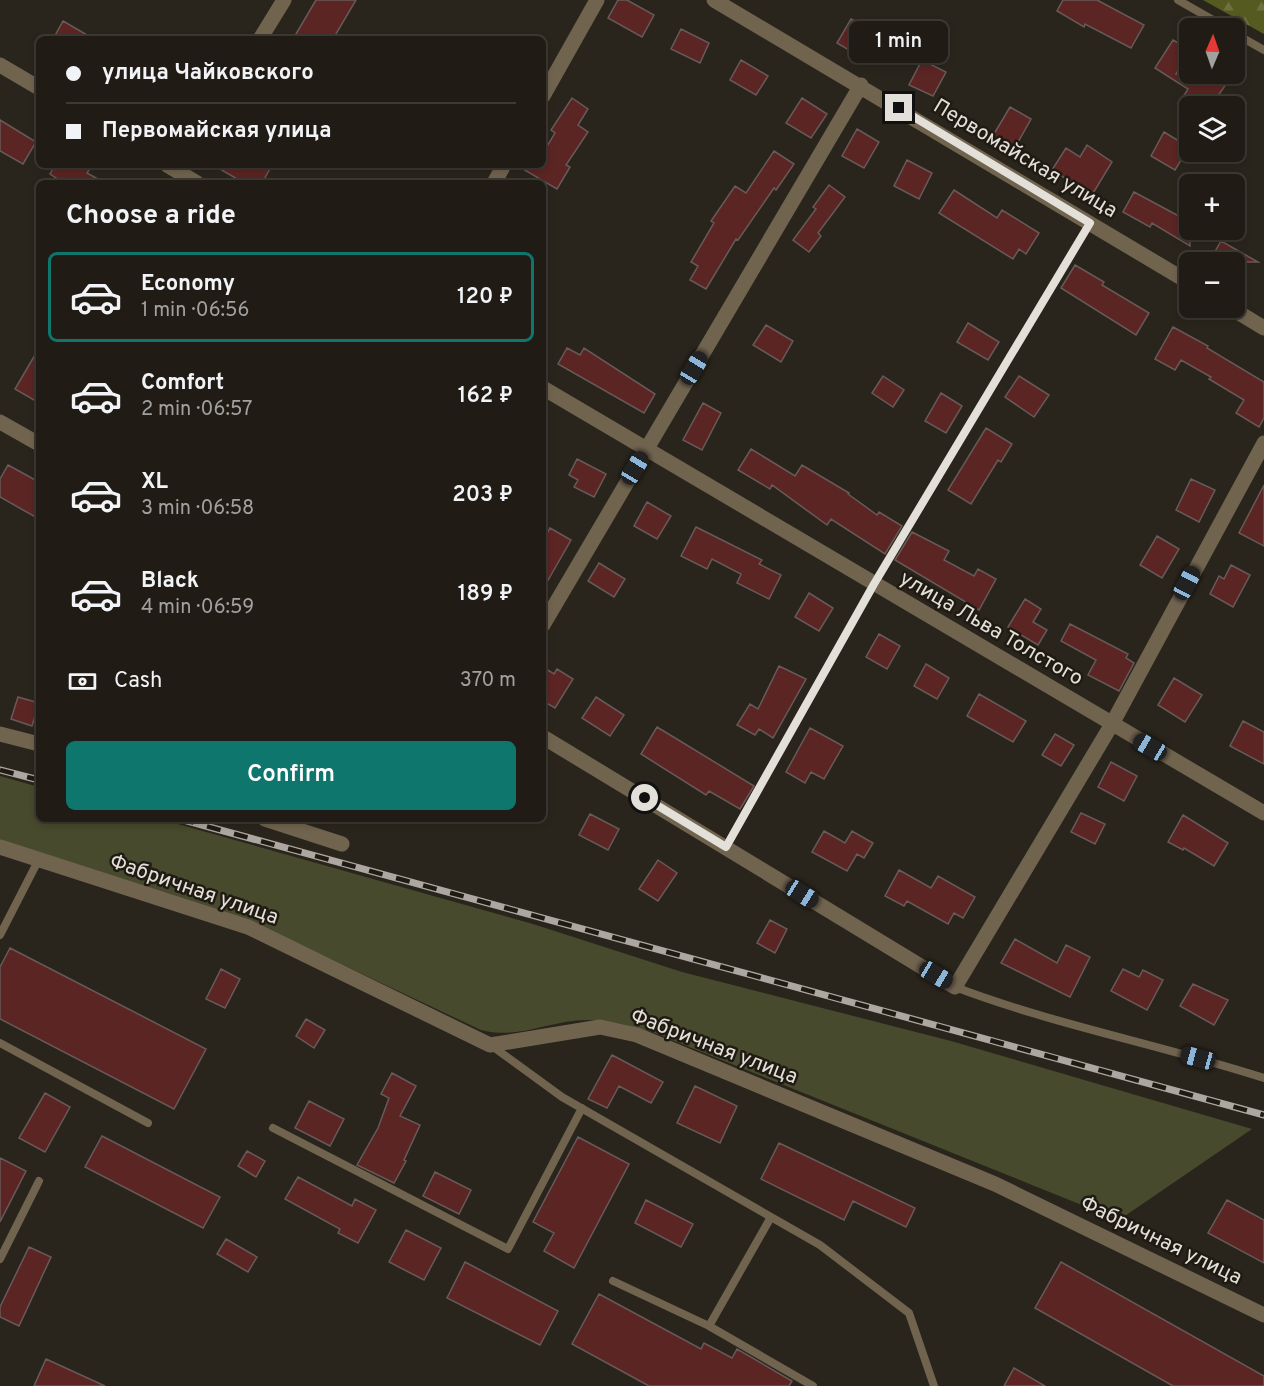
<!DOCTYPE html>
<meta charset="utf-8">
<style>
:root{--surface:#201c15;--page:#28251e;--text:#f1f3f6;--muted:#a2a1a0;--line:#3d3a34;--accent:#0f766e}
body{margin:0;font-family:Overpass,sans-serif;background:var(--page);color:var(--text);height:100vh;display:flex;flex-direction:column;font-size:22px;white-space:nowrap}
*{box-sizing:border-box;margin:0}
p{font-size:20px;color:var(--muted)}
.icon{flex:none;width:33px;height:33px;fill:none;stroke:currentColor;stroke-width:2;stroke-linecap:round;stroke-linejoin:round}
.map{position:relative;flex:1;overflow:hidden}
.drawer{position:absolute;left:36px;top:180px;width:510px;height:642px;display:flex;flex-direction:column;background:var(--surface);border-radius:9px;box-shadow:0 3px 9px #0003,0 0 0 2px var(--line)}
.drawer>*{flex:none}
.top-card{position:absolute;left:36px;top:36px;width:510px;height:132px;border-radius:9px;box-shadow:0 3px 9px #0003,0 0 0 2px var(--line);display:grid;align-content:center;height:132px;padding:0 30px;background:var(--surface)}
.needle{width:39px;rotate:2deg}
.controls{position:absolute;left:1179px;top:18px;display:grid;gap:12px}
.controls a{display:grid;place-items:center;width:66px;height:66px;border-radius:9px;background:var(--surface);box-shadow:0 3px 9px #0003,0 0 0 2px var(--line);font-size:30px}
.end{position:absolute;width:27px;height:27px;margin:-14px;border:8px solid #e3dfd9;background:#111;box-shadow:0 0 0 3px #111}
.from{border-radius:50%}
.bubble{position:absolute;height:42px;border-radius:9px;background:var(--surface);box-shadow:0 3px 9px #0003,0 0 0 2px var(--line);font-size:20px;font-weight:600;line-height:42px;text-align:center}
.car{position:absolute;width:18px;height:36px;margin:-18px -9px;border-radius:8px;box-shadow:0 0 4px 2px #0007;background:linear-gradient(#222 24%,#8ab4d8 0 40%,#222 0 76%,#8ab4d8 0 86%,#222 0)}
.top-card b{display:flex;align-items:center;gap:21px;height:57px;font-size:22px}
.top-card b+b{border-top:2px solid var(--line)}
.top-card i{width:15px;height:15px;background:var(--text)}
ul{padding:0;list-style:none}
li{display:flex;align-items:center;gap:18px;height:90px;margin:0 12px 9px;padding:0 18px;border:3px solid transparent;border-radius:9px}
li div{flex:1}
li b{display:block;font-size:22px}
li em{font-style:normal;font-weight:600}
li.current{border-color:var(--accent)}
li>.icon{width:54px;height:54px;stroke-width:1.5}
h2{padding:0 30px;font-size:27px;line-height:72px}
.pay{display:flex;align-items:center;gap:15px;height:66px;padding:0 30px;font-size:22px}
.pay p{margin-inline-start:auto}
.cta{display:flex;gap:12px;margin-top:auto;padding:12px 30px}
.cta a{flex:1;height:69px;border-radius:9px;background:var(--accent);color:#fff;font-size:24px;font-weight:600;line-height:69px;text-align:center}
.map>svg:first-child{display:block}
</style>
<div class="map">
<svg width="1264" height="1386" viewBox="0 0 1264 1386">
<defs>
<pattern id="forest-firs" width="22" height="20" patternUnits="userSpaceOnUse" patternTransform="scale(1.5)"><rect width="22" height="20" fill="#555a20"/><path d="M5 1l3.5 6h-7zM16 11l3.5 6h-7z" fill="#6d7140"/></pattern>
</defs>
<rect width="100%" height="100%" fill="#2a251c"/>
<path fill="#474a2c" d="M0 776 39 787V819H160L533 924 682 972 951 1041 1252 1129 1119 1220 652 1032C630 1026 609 1020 587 1020 550 1020 519 1040 481 1030L250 921 0 841Z"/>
<path fill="url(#forest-firs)" d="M1203 0H1264V34Z"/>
<path fill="#5b2523" stroke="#685a59" stroke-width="1.5" d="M316 0H356L333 39H293Z
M618 0H627L654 15 642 37 608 18Z
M1063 0H1097L1144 25 1131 48 1085 24 1084 27 1057 11Z
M851 19 873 31 859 56 837 43Z
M63 21 94 39H53Z
M681 29 709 43 700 63 671 49Z
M1173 40 1190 50 1176 74H1233L1211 106H1197L1183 97 1188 89 1155 68Z
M741 60 768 76 756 95 730 80Z
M922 60 946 72 933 96 909 85Z
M572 98 588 109 578 125 588 132 566 165 570 167 557 189 516 165H543V153L555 133 551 130Z
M802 98 827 114 811 138 786 123Z
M1010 107 1031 119 1013 151 991 139Z
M0 120 36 142 23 164 0 151Z
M857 129 879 142 864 168 842 156Z
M1164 132 1189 147 1175 170 1151 156Z
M1087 145 1112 162 1092 195 1052 170 1066 148 1080 157Z
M774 151 794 164 776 190 774 188 738 240 736 239 706 289 690 280 698 266 691 262 714 223 711 221 735 186 746 193Z
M907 160 932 173 919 199 894 186Z
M55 165H80L89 170 87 173 105 183H53L56 178 50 174Z
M213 165H272L262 183H244Z
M829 185 845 197 818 233 821 236 809 252 793 240 816 209 813 207Z
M954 190 997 218 1002 210 1039 233 1026 254 1019 249 1013 259 939 213Z
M1134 192 1190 222V246L1152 223 1150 227 1123 212Z
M1221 241 1258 262H1209Z
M1075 265 1104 282 1102 285 1149 313 1136 335 1061 288Z
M968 323 999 342 988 360 957 342Z
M766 325 793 341 781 362 753 345Z
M1173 327 1208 346 1207 348 1264 382V418L1259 427 1236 413 1244 400 1209 379 1211 377 1181 360 1175 370 1155 359Z
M39 348V403L15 389Z
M567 348 580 355 584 348 655 394 644 413 558 364Z
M883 376 904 390 893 407 872 393Z
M1019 376 1049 395 1034 417 1005 397Z
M941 393 962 406 946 433 925 421Z
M703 403 721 413 702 450 683 440Z
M986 428 1012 444 1001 462 998 460 971 504 948 490Z
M751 449 795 476 802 465 849 493 848 494 877 515 879 512 902 526 885 554 831 519 827 525 772 485 770 489 738 470Z
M577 459 606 474 594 497 574 487 578 480 569 475Z
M8 465 39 482V519L0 497V479Z
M1191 479 1215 490 1199 522 1176 510Z
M1264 485V546L1239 533Z
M647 502 671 516 657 539 634 526Z
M696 527 762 560 759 564 781 575 769 599 737 583 741 574 712 559 707 569 681 556Z
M550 528 571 540 543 589V541Z
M912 532 949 551 944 560 974 576 978 569 996 579 979 610 895 560Z
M1157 536 1179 549 1162 578 1140 565Z
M599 563 625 579 614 597 588 581Z
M1231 565 1250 575 1233 607 1210 594 1219 576 1224 579Z
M809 593 833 608 819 631 795 617Z
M1025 599 1041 609 1033 622 1047 630 1038 645 1008 627Z
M1070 624 1128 654 1126 658 1134 663 1119 691 1088 675 1096 660 1061 641Z
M879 634 900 646 887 669 866 657Z
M926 664 949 678 937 699 914 686Z
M779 666 806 679 773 738 759 729 755 735 737 725 750 704 758 709Z
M543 667 554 674 557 669 573 679 555 708 543 701Z
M1174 678 1202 695 1185 722 1158 705Z
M979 694 1026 721 1013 742 967 716Z
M18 697 39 703 32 726 11 719Z
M596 697 624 715 610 736 582 718Z
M1243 721 1264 732V764L1230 746Z
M657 727 754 786 740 809 709 791 706 795 641 754Z
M810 728 843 746 824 779 811 772 805 783 786 772Z
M1055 734 1074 745 1061 766 1042 755Z
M1111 762 1137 776 1124 801 1098 787Z
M1081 813 1105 824 1095 844 1071 832Z
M590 814 619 829 608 850 579 835Z
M1183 815 1228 843 1214 866 1184 848 1183 850 1168 842Z
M824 831 845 843 852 831 873 843 864 858 857 854 847 871 812 852Z
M658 860 677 873 658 901 639 889Z
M899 870 931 888 938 876 975 897 963 918 954 913 948 924 907 901 904 906 885 896Z
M770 920 787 929 775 953 757 943Z
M1015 939 1057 963 1066 945 1090 957 1070 997 1001 963Z
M10 948 206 1049 174 1109 0 1019V967Z
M221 969 240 979 225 1008 206 999Z
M1123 969 1139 977 1143 970 1163 980 1147 1010 1111 991Z
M1193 984 1228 1000 1214 1025 1180 1006Z
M306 1019 325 1030 314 1048 296 1036Z
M612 1055 663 1082 651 1103 619 1086 607 1108 588 1099Z
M392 1073 416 1086 400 1116 420 1125 404 1160 406 1161 394 1183 357 1165 378 1128 389 1098 381 1094Z
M695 1086 737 1106 720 1143 677 1123Z
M45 1093 70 1107 45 1152 19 1138Z
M309 1101 344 1119 330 1146 295 1128Z
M102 1136 220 1197 203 1228 85 1167Z
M578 1137 629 1164 574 1268 544 1251 554 1233 533 1222Z
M779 1143 915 1208 906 1227 853 1201 844 1220 761 1179Z
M247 1151 265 1161 256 1177 238 1166Z
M0 1158 26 1171 0 1222Z
M435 1172 471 1190 459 1214 423 1196Z
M298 1177 352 1206 355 1199 376 1210 358 1243 338 1233 340 1229 285 1199Z
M646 1200 693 1224 681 1247 635 1223Z
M1227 1200 1264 1220V1263L1208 1233Z
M406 1230 441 1248 424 1280 389 1262Z
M226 1239 257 1257 248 1272 217 1254Z
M29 1247 51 1257 19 1326 0 1317V1307Z
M465 1262 558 1311 540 1345 447 1298Z
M1061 1262 1264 1376V1386H1173L1035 1308Z
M599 1294 701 1349 704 1343 732 1358 737 1349 792 1381 789 1386H649L572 1344Z
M46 1359 105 1386H34Z
M1014 1368 1045 1386H1004Z"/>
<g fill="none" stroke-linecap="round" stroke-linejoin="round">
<path stroke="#71644f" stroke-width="8" d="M1178 0 1227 28
M1234 33 1264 50
M726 847 874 584 1090 223
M0 935 39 859
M955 987C1055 1025 1162 1045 1264 1078
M0 1043 148 1123
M492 1046 562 1097 771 1217 709 1326
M273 1128 508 1249 582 1108
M771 1217 820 1245 909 1313 934 1386
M0 1259 39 1181
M613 1281 709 1326 813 1386"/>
<path stroke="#71644f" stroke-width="15" d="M714 0 1190 283
M260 39 284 0
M543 96 597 0
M494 183 504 165
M1231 308 1264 328
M0 422 39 444
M543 625 861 85
M0 734 39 744
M543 737 955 987 1112 724 1264 443
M265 819 342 844
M0 847 248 927 490 1045 600 1027 637 1035 995 1184 1264 1315"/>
<path stroke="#71644f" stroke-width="15" d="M0 65 39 88
M167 165 197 183
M543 388 1264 813"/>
<g stroke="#aca8a1" stroke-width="7">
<path id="rail" d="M0 770 39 780
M180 819 1264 1115"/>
</g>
<use href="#rail" stroke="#201b12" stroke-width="4.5" stroke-dasharray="14" stroke-linecap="butt"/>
</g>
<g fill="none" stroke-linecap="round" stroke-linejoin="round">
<path stroke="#e3dfd9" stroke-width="8" d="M645 798 726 847 874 584 1090 223 899 108"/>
</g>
<g text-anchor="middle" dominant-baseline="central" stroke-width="5" stroke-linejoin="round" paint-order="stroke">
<g font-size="21" fill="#e3dfd9" stroke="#201b12">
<text transform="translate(1025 159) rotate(31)">Первомайская улица</text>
<text transform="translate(991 629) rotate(30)">улица Льва Толстого</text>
<text transform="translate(194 890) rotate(19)">Фабричная улица</text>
<text transform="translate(714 1047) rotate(21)">Фабричная улица</text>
<text transform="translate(1161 1241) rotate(26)">Фабричная улица</text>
</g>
</g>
</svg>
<div class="controls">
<a><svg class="needle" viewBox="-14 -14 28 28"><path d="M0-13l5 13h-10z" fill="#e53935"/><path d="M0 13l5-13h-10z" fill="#a2a1a0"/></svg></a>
<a><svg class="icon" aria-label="layers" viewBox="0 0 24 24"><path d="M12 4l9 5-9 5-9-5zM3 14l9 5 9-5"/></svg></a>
<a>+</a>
<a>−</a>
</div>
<i class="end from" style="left:645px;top:798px"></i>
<i class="end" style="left:899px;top:108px"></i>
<div class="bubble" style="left:849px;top:21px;width:99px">1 min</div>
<i class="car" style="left:694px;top:368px;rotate:31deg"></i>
<i class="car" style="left:635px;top:468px;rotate:31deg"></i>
<i class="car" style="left:1187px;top:583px;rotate:28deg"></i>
<i class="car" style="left:1150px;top:747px;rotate:300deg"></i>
<i class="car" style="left:802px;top:894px;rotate:122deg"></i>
<i class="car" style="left:936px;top:975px;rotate:121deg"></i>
<i class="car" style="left:1198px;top:1058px;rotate:285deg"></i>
<div class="top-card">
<b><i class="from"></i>улица Чайковского</b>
<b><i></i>Первомайская улица</b>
</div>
<section class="drawer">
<h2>Choose a ride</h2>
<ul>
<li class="current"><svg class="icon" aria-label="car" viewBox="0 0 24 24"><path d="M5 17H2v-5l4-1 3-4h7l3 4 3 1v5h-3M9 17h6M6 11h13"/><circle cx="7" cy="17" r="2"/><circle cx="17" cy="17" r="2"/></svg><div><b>Economy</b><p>1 min · 06:56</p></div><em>120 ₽</em></li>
<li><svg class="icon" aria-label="car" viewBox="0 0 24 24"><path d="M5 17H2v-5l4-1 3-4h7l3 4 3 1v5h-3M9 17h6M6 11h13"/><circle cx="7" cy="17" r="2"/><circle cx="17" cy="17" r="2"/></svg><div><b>Comfort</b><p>2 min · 06:57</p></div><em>162 ₽</em></li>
<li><svg class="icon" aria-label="car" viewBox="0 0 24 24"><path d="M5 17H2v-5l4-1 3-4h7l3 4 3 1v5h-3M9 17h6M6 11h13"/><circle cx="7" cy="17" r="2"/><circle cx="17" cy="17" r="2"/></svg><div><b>XL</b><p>3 min · 06:58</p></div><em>203 ₽</em></li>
<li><svg class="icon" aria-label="car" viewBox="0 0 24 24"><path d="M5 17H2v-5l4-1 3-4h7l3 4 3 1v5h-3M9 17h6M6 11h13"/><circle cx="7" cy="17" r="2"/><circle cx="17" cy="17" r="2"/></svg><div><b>Black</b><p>4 min · 06:59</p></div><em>189 ₽</em></li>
</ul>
<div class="pay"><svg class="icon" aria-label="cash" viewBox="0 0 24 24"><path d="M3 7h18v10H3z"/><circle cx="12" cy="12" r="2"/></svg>Cash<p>370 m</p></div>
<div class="cta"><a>Confirm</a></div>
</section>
</div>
